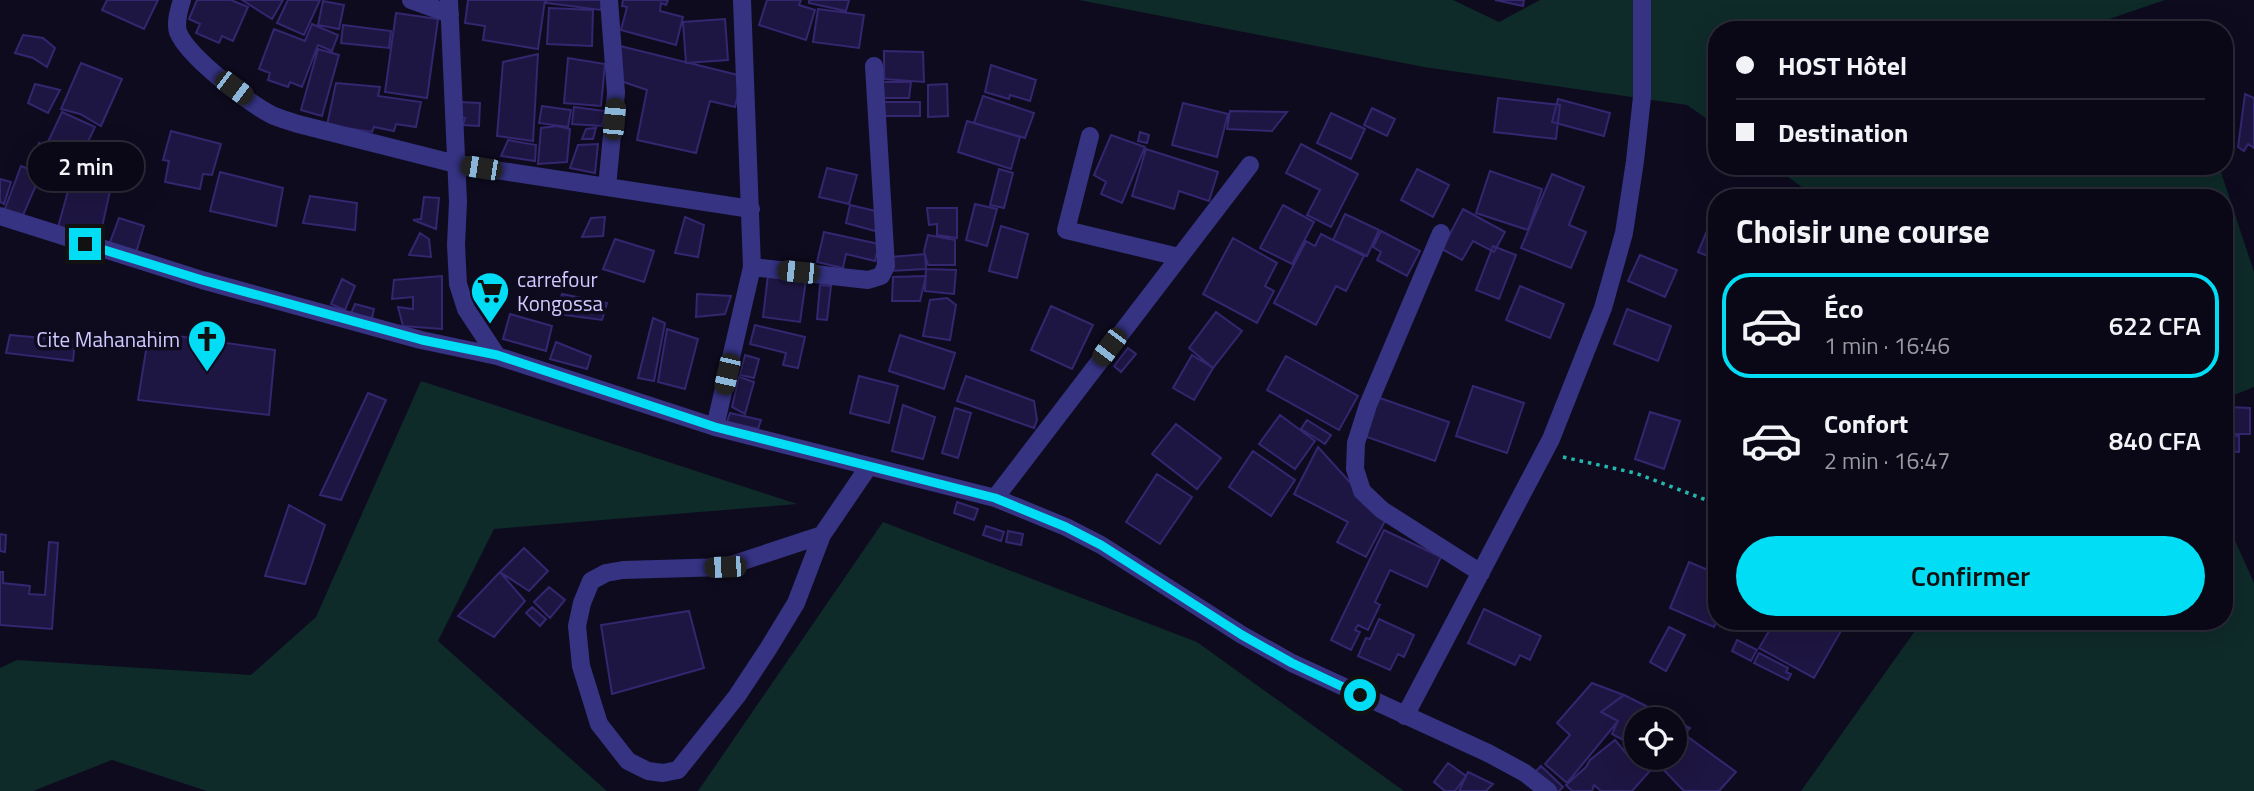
<!DOCTYPE html>
<html lang="fr">
<meta charset="utf-8">
<style>
:root{--surface:#0a0817;--page:#181624;--text:#f1f3f6;--muted:#999aa1;--line:#2a2936;--accent:#00ddf4}
body{margin:0;font-family:"Titillium Web",sans-serif;background:var(--page);color:var(--text);height:100vh;display:flex;flex-direction:column;font-size:26px;white-space:nowrap}
*{box-sizing:border-box;margin:0}
p{font-size:23px;color:var(--muted)}
.icon{flex:none;width:38px;height:38px;fill:none;stroke:currentColor;stroke-width:2;stroke-linecap:round;stroke-linejoin:round}
.map{position:relative;flex:1;overflow:hidden}
.side{position:absolute;left:1708px;top:189px;width:525px;height:441px;display:flex;flex-direction:column;background:var(--surface);border-radius:28px;box-shadow:0 7px 28px #0002,0 0 0 2px var(--line)}
.side>*{flex:none}
.hud{position:absolute;left:1708px;top:21px;width:525px;height:154px;border-radius:28px;box-shadow:0 7px 28px #0002,0 0 0 2px var(--line);display:grid;align-content:center;height:154px;padding:0 28px;background:var(--surface)}
.fabs{position:absolute;left:1624px;top:707px;display:grid;gap:14px}
.fabs a{display:grid;place-items:center;width:63px;height:63px;border-radius:50%;background:var(--surface);box-shadow:0 7px 28px #0002,0 0 0 2px var(--line);font-size:35px}
.end{position:absolute;width:32px;height:32px;margin:-16px;border:9px solid #00ddf4;background:#111;box-shadow:0 0 0 4px #111}
.from{border-radius:50%}
.bubble{position:absolute;height:49px;border-radius:24px;background:var(--surface);box-shadow:0 7px 28px #0002,0 0 0 2px var(--line);font-size:23px;font-weight:600;line-height:49px;text-align:center}
.car{position:absolute;width:21px;height:42px;margin:-21px -10px;border-radius:9px;box-shadow:0 0 5px 2px #0007;background:linear-gradient(#222 24%,#8ab4d8 0 40%,#222 0 76%,#8ab4d8 0 86%,#222 0)}
.hud b{display:flex;align-items:center;gap:24px;height:66px;font-size:26px}
.hud b+b{border-top:2px solid var(--line)}
.hud i{width:18px;height:18px;background:var(--text)}
ul{padding:0;list-style:none}
li{display:flex;align-items:center;gap:21px;height:105px;margin:0 14px 10px;padding:0 14px;border:4px solid transparent;border-radius:28px}
li div{flex:1}
li b{display:block;font-size:26px}
li em{font-style:normal;font-weight:600}
li.on{border-color:var(--accent)}
li>.icon{width:63px;height:63px;stroke-width:1.5}
h2{padding:0 28px;font-size:32px;line-height:84px}
.primary-button{display:flex;gap:14px;margin-top:auto;padding:14px 28px}
.primary-button a{flex:1;height:80px;border-radius:42px;background:var(--accent);color:#111;font-size:28px;font-weight:600;line-height:80px;text-align:center}
.map>svg:first-child{display:block}
</style>
<div class="map">
<svg width="2254" height="791" viewBox="0 0 2254 791">
<rect width="100%" height="100%" fill="#0e0b1f"/>
<path fill="#0e2a29" d="M1079 0H1453L1499 22 1540 0H2165L2077 30H1717V126L1687 105 1424 67Z
M1773 166H2219L2254 272V387L2224 399V198H1817Z
M421 381 797 504 494 529 438 641 607 791H207L112 760 33 791H0V668L17 660 251 675 316 617Z
M2224 516 2254 583V791H1801L1922 621H2224Z
M883 522 1197 642 1404 791H698Z"/>
<path fill="#1e1642" stroke="#34266f" stroke-width="2" d="M107 0H158L144 29 102 10Z
M197 0H231L248 7 233 41 222 36 219 43 196 33 200 24 189 19Z
M242 0H283L272 19Z
M288 0H320L304 35 277 23Z
M468 0H545L538 49 483 40 485 26 465 23Z
M547 0H602L601 10 546 3Z
M623 0H668L666 5 661 3 660 11 683 17 676 45 621 30 627 7 622 6Z
M767 0H801L799 5 815 10 806 40 759 25Z
M809 0H849L846 11 809 3Z
M1495 0H1524L1523 6Z
M323 1 344 5 339 29 318 25Z
M549 8 593 10 592 46 547 44Z
M818 9 864 15 859 48 813 42Z
M396 13 438 19 427 98 385 92Z
M725 19 728 60 686 63 683 22Z
M312 24 338 35 332 51 318 45 302 87 290 82 288 87 268 80 270 73 259 69 274 29 305 41Z
M343 25 391 31 389 48 341 43Z
M23 35 43 38 55 48 47 67 33 58 15 53Z
M616 45 742 76 735 107 710 101 696 153 637 140 647 90 612 78Z
M318 49 339 55 322 116 301 110Z
M884 51 923 52 924 82 884 79Z
M538 54 533 141 497 136 503 62Z
M568 58 605 64 601 106 564 103Z
M81 63 122 79 101 126 80 114 61 109Z
M991 65 1036 80 1030 101 1010 95 1009 99 985 92Z
M883 82H911L909 98H880Z
M336 83 380 87 378 96 421 102 416 127 396 124 394 131 374 127 372 132 327 125Z
M35 84 60 90 48 113 28 103Z
M947 84 948 116 928 117V85Z
M2245 94 2254 98V148L2248 144 2244 151 2238 147Z
M983 96 1034 113 1025 138 974 123Z
M1498 98 1560 105 1556 139 1494 132Z
M1558 99 1610 113 1604 136 1552 122Z
M459 102 480 103 479 126 463 125 465 118 458 117Z
M883 102H920V116H885Z
M1183 103 1228 114 1217 157 1172 145Z
M542 106 571 110 568 127 539 123Z
M574 107 605 111 602 126 572 124Z
M1372 108 1395 119 1387 136 1364 125Z
M1230 111 1287 112 1272 131 1227 129Z
M62 112 95 127 86 146 72 141 64 160 37 151 39 143 46 146Z
M1331 113 1365 129 1351 159 1317 143Z
M967 121 1020 137 1011 169 958 152Z
M557 126 570 129 567 162 538 164 541 128Z
M596 128 593 139H582L586 129Z
M171 131 221 144 212 175 203 174 200 189 165 182 169 161 163 160Z
M1140 132 1149 135 1147 143 1138 141Z
M1111 135 1145 147 1122 203 1101 194 1106 182 1094 175Z
M508 140 536 145 535 161 501 156Z
M598 144 595 173 570 168 578 145Z
M1301 144 1358 174 1331 227 1307 215 1320 190 1286 173Z
M1146 149 1218 172 1209 201 1179 191 1174 209 1132 196Z
M21 166 41 174 23 215 3 214Z
M75 166 114 173 100 236 58 227Z
M827 168 857 175 849 204 819 197Z
M999 169 1013 173 1004 208 990 205Z
M1417 169 1449 185 1433 217 1401 200Z
M1490 171 1542 189 1528 230 1476 213Z
M220 172 283 188 276 226 210 211Z
M1552 174 1584 187 1569 225 1586 232 1571 268 1521 248Z
M0 179 11 182 4 204 0 202Z
M310 196 357 203 355 230 303 223Z
M424 197 439 198 436 229 413 220 421 219Z
M975 204 997 209 987 246 966 240Z
M850 205 880 212 875 231 846 223Z
M1283 205 1314 222 1292 264 1260 248Z
M927 208H957V238L937 235V224L929 225Z
M1463 209 1505 232 1494 252 1473 241 1462 260 1442 249Z
M1715 212H1717V260L1698 252Z
M1345 214 1379 230 1367 256 1333 240Z
M605 217 603 236 582 237 591 218Z
M685 217 704 225 698 257 675 253Z
M119 218 144 226 136 253 109 245Z
M1001 226 1028 234 1017 278 989 271Z
M1381 231 1420 251 1407 276 1377 260 1381 252 1373 247Z
M824 232 879 244 875 261 846 254 843 268 817 262Z
M420 233 429 239 431 257 409 255Z
M1321 234 1364 256 1346 291 1336 286 1316 325 1274 303 1306 241 1315 246Z
M928 235 955 240V265H928L924 251Z
M1233 238 1277 263 1265 286 1274 291 1257 323 1203 294Z
M615 239 654 251 644 282 603 269Z
M1493 246 1516 255 1499 299 1476 290Z
M925 254 926 269 890 271 891 257Z
M1640 255 1677 270 1665 297 1628 281Z
M926 269 956 270 954 294 925 291Z
M768 275 806 280 800 322 763 317Z
M442 276V329L403 326 398 307 413 309V297L392 299 394 280Z
M926 276 920 301H892L893 277Z
M342 279 355 286 345 310 331 304Z
M820 285 831 286 827 320 817 319Z
M1520 286 1564 304 1550 338 1506 320Z
M562 294 607 303 602 320 557 314Z
M697 294 731 296 725 314 696 317Z
M947 298 956 305 950 340 923 336 930 300Z
M355 304 374 309 371 323 350 316Z
M1051 306 1093 325 1072 369 1031 350Z
M1627 309 1671 326 1658 361 1614 344Z
M1216 312 1242 331 1213 368 1189 348Z
M510 314 552 326 546 351 503 339Z
M653 318 665 323 654 381 638 378Z
M755 325 805 337 798 368 783 365 786 353 750 344Z
M667 329 698 339 685 389 658 382Z
M149 332 275 350 269 415 138 400Z
M10 335 75 341 73 361 6 353Z
M900 335 955 353 944 389 889 371Z
M556 342 591 356 587 369 550 359Z
M1128 348 1136 354 1121 372 1114 366Z
M745 355 759 359 754 378 740 375Z
M1192 355 1213 368 1194 400 1173 388Z
M1286 356 1358 396 1339 430 1267 390Z
M859 376 898 386 889 423 850 413Z
M966 376 1034 401 1037 420 1034 428 957 401Z
M739 377 754 382 745 414 732 407Z
M1473 386 1524 403 1507 453 1456 436Z
M368 393 386 400 341 500 320 495Z
M1377 397 1449 422 1435 461 1364 436Z
M903 405 935 417 923 459 892 451Z
M2227 407 2250 408V434H2226Z
M955 408 971 413 958 458 942 453Z
M1650 412 1680 421 1664 469 1635 459Z
M730 413 761 420 758 429 727 422Z
M1280 415 1315 441 1295 469 1259 444Z
M1307 420 1331 435 1325 444 1301 429Z
M1176 424 1221 458 1197 489 1152 454Z
M2224 435 2239 436V452L2224 451Z
M1318 447 1385 521 1366 557 1337 542 1348 522 1294 494Z
M1253 451 1295 480 1271 516 1229 487Z
M1157 474 1192 497 1160 544 1126 522Z
M957 502 978 509 974 520 954 513Z
M289 505 325 525 305 584 265 576Z
M986 526 1004 532 1001 541 983 535Z
M1384 530 1441 557 1427 587 1390 570 1375 602 1380 605 1368 630 1358 625 1355 630 1360 632 1351 650 1331 640Z
M1008 531 1023 534 1021 545 1006 542Z
M0 534 6 535 5 552 0 551Z
M49 542 58 543 52 629 0 625V572H3V583L30 586 29 594 45 595Z
M524 548 548 571 529 591 500 572Z
M1689 562 1717 574V621L1714 627 1670 608Z
M500 572 525 601 494 637 458 616Z
M549 587 565 600 550 618 534 602Z
M532 607 546 619 540 626 526 613Z
M1484 609 1541 636 1530 660 1520 655 1515 665 1468 643Z
M689 611 704 668 612 694 601 625Z
M1379 619 1414 635 1404 657 1398 654 1390 670 1358 656 1366 638 1370 639Z
M1775 621H1829L1828 624 1841 631 1814 678 1759 648Z
M1669 627 1685 635 1666 671 1650 662Z
M1737 640 1757 650 1751 661 1732 651Z
M1759 653 1788 668 1786 672 1791 674 1788 680 1754 663Z
M1592 683 1624 695 1601 712 1618 721 1567 783 1545 764 1570 735 1557 723Z
M1624 695 1672 719H1636V728L1633 726 1625 741 1612 734 1618 721 1601 712Z
M1675 721 1690 728 1675 744Z
M1684 734 1736 772 1719 791H1684L1657 763 1662 758H1675V744Z
M1615 740 1630 758 1635 743 1636 758H1651L1657 763 1632 791H1601L1594 785 1592 791H1572L1566 785 1586 767 1590 760Z
M1448 763 1466 776 1455 791H1445L1434 782Z
M1541 766 1563 787 1559 791H1549L1532 775Z
M1468 772 1493 784 1486 791H1459Z"/>
<g fill="none" stroke-linecap="round" stroke-linejoin="round">
<path stroke="#25b7ae" stroke-width="3.5" stroke-dasharray="3.5 5" stroke-linecap="butt" d="M1563 457 1635 473 1717 504"/>
<path stroke="#353382" stroke-width="18" d="M182 0C179 10 175 22 178 32 188 57 249 103 272 115 280 119 290 121 298 124L456 164 751 209
M411 0 450 14
M449 0 458 202 456 245 458 284 466 309 497 356
M1090 136 1066 230 1179 257
M607 187 616 93 609 0
M0 216 202 280 421 340 497 356 715 427 995 498 1066 527 1101 545 1242 635 1292 663 1488 753 1525 773 1548 791
M1441 233 1368 405 1356 443 1355 469 1362 491 1382 510 1481 573
M752 267 868 280 881 276 886 266 874 66
M715 427 752 267 742 0
M995 498 1250 165
M822 535 725 567 623 570 606 573 591 581 582 603 577 626 581 666 599 724 628 761 648 771 663 773 678 770 737 696 768 649 796 603 822 535 869 466
M1405 716 1551 439 1603 308 1624 233 1635 161 1642 97V0"/>
</g>
<g fill="none" stroke-linecap="round" stroke-linejoin="round">
<path stroke="#00ddf4" stroke-width="9" d="M85 244 202 280 422 340 497 355 715 427 995 498 1066 527 1101 545 1242 635 1292 663 1360 695"/>
</g>
<defs>
<g id="supermarket-pin" transform="scale(2.0125)"><path d="M0 17L-7.5 6A9.5 9.5 0 1 1 7.5 6Z" fill="#00ddf4" stroke="#0e0b1f"/><path d="M-6-5.5h2.5l.6 2H6L4.5 2H-2.5L-4.4-4H-6ZM-1.5 3.2a1.3 1.3 0 1 0 .1 0ZM3 3.2a1.3 1.3 0 1 0 .1 0Z" fill="#111"/></g>
<g id="church-pin" transform="scale(2.0125)"><path d="M0 17L-7.5 6A9.5 9.5 0 1 1 7.5 6Z" fill="#00ddf4" stroke="#0e0b1f"/><path d="M-1.2-6h2.4v3.5h3.3v2.4h-3.3V6h-2.4V-.1h-3.3v-2.4h3.3Z" fill="#111"/></g>
</defs>
<g fill-rule="evenodd">
<use href="#supermarket-pin" x="490" y="291"/>
<use href="#church-pin" x="207" y="339"/>
</g>
<g text-anchor="middle" dominant-baseline="central" stroke-width="7" stroke-linejoin="round" paint-order="stroke">
<g font-size="21" fill="#cfc9ff" stroke="#0e0b1f" text-anchor="start">
<text x="517" y="279">carrefour<tspan x="517" dy="24">Kongossa</tspan></text>
<text x="180" y="339" text-anchor="end">Cite Mahanahim</text>
</g>
</g>
</svg>
<div class="fabs">
<a><svg class="icon" aria-label="locate" viewBox="0 0 24 24"><circle cx="12" cy="12" r="6"/><path d="M12 2v4M12 18v4M2 12h4M18 12h4"/></svg></a>
</div>
<i class="end from" style="left:1360px;top:695px"></i>
<i class="end" style="left:85px;top:244px"></i>
<div class="bubble" style="left:28px;top:142px;width:116px">2 min</div>
<i class="car" style="left:234px;top:88px;rotate:127deg"></i>
<i class="car" style="left:614px;top:119px;rotate:5deg"></i>
<i class="car" style="left:481px;top:168px;rotate:279deg"></i>
<i class="car" style="left:798px;top:272px;rotate:276deg"></i>
<i class="car" style="left:1109px;top:347px;rotate:217deg"></i>
<i class="car" style="left:727px;top:374px;rotate:193deg"></i>
<i class="car" style="left:725px;top:567px;rotate:268deg"></i>
<div class="hud">
<b><i class="from"></i>HOST Hôtel</b>
<b><i></i>Destination</b>
</div>
<section class="side">
<h2>Choisir une course</h2>
<ul>
<li class="on"><svg class="icon" aria-label="car" viewBox="0 0 24 24"><path d="M5 17H2v-5l4-1 3-4h7l3 4 3 1v5h-3M9 17h6M6 11h13"/><circle cx="7" cy="17" r="2"/><circle cx="17" cy="17" r="2"/></svg><div><b>Éco</b><p>1 min · 16:46</p></div><em>622 CFA</em></li>
<li><svg class="icon" aria-label="car" viewBox="0 0 24 24"><path d="M5 17H2v-5l4-1 3-4h7l3 4 3 1v5h-3M9 17h6M6 11h13"/><circle cx="7" cy="17" r="2"/><circle cx="17" cy="17" r="2"/></svg><div><b>Confort</b><p>2 min · 16:47</p></div><em>840 CFA</em></li>
</ul>
<div class="primary-button"><a>Confirmer</a></div>
</section>
</div>
